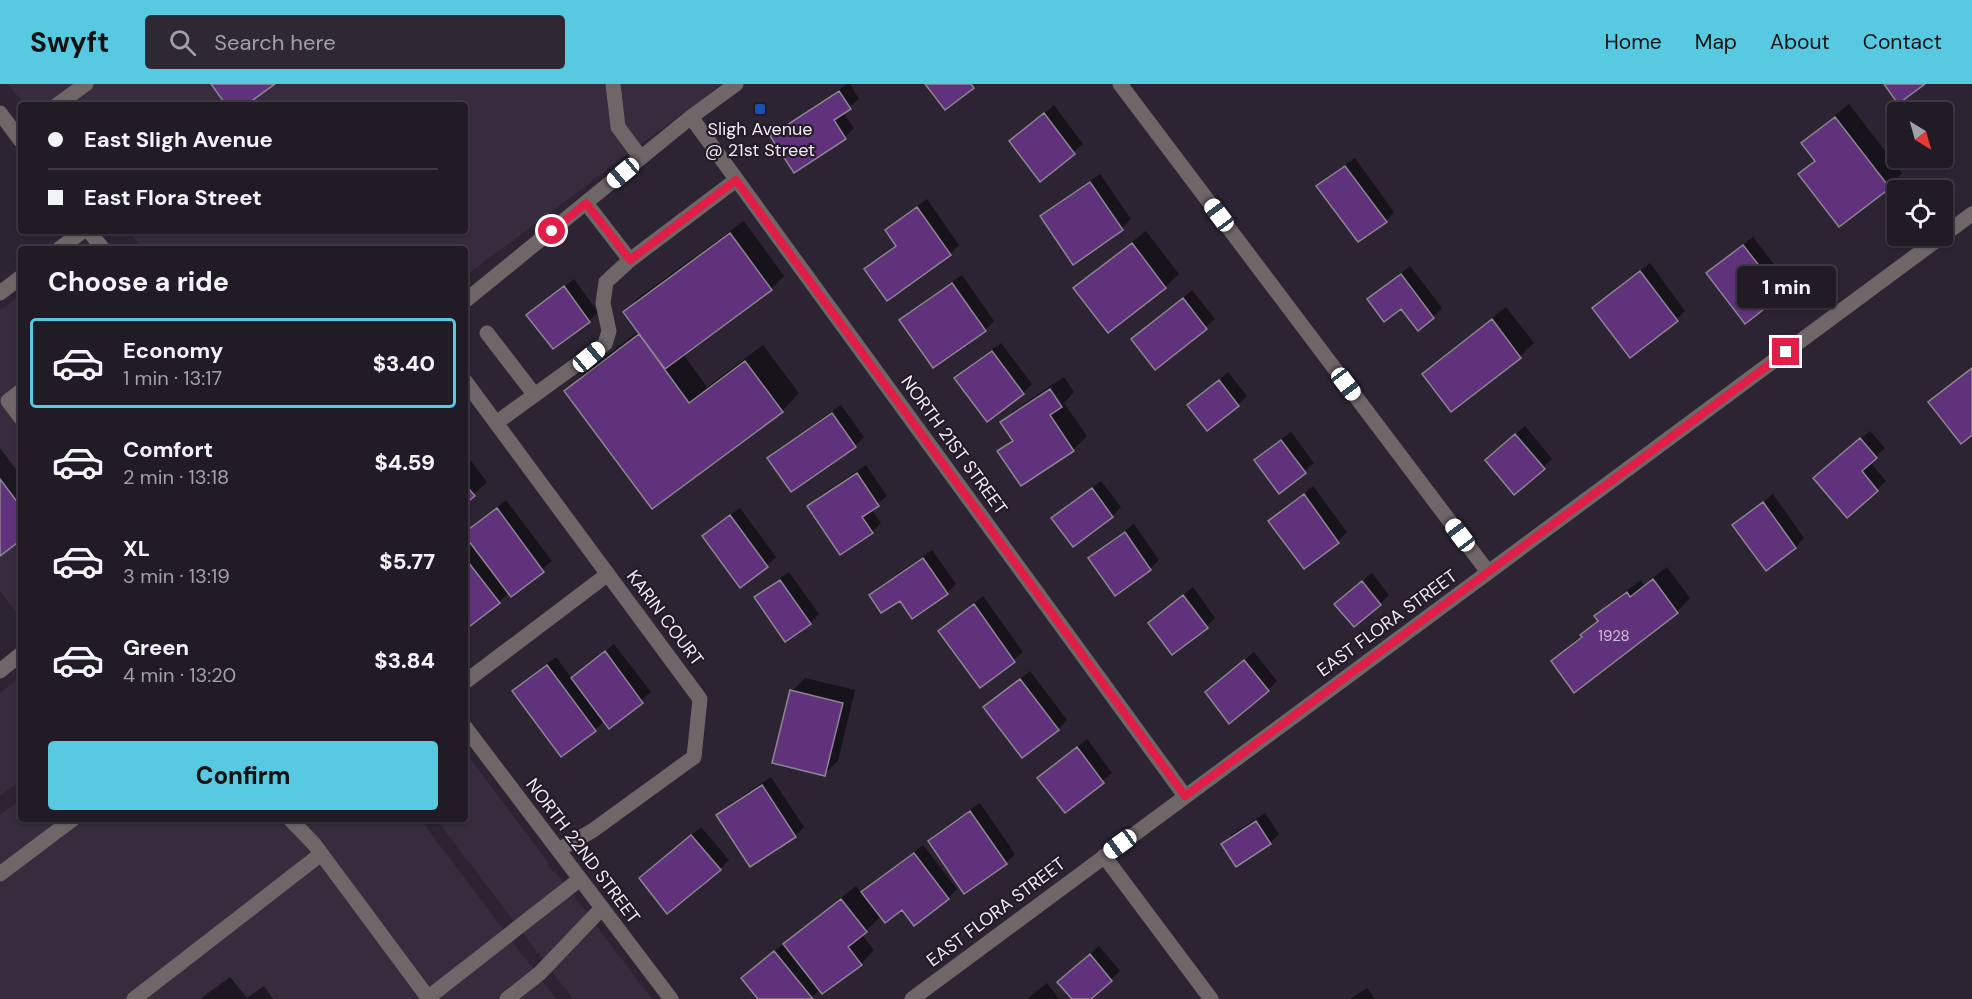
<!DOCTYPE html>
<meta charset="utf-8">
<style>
:root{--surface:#211b26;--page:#2d2832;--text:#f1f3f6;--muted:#a2a1a7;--line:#3e3943;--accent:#57c9e1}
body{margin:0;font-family:"DM Sans",sans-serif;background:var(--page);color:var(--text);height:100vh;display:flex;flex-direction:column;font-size:22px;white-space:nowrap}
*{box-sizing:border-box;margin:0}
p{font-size:20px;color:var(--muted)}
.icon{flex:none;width:33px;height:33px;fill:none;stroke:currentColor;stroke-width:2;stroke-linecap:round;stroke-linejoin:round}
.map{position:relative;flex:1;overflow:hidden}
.details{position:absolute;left:18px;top:162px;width:450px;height:576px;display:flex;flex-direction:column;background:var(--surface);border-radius:6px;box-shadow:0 2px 4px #0004,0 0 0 2px var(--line)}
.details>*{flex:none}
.guide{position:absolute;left:18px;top:18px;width:450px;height:132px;border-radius:6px;box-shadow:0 2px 4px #0004,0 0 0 2px var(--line);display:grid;align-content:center;height:132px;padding:0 30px;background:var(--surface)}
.needle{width:39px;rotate:143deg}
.controls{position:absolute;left:1887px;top:18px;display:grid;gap:12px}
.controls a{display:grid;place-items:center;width:66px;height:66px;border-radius:6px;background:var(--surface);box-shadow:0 2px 4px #0004,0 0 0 2px var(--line);font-size:30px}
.end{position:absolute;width:27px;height:27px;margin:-14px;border:8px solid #e11d48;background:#fff;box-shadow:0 0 0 3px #fff}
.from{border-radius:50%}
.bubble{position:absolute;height:42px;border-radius:6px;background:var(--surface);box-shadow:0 2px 4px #0004,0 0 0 2px var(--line);font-size:20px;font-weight:800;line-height:42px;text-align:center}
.car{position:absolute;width:18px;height:36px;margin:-18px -9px;border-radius:8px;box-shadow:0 0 4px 2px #0007;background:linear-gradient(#fff 24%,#345 0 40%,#fff 0 76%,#345 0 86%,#fff 0)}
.guide b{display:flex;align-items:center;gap:21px;height:57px;font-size:22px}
.guide b+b{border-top:2px solid var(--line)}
.guide i{width:15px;height:15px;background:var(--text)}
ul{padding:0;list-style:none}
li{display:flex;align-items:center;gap:18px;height:90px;margin:0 12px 9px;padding:0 18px;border:3px solid transparent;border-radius:6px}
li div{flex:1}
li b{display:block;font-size:22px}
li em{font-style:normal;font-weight:800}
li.on{border-color:var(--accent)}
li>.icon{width:54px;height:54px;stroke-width:1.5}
h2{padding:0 30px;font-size:27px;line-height:72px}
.primary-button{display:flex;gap:12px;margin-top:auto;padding:12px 30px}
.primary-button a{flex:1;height:69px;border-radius:6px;background:var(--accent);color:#111;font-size:24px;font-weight:800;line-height:69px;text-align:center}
header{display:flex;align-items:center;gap:36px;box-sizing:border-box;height:84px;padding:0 30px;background:var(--accent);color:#111}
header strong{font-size:28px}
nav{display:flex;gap:33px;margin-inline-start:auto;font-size:21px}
.search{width:420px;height:54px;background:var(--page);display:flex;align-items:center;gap:15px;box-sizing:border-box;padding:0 21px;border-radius:6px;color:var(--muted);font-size:22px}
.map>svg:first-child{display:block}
</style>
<header>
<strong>Swyft</strong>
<div class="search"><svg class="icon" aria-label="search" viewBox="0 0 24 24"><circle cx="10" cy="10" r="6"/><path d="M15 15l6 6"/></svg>Search here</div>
<nav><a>Home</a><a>Map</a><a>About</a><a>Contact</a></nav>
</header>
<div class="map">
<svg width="1972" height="915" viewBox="0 0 1972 915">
<rect width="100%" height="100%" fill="#2c2432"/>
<path fill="#372b3e" d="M7 0H722L465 192V165H143L129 147H465V21H26Z
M21 211V535L0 507V226Z
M21 592V696L0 712V609Z
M465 668 545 774 553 788 555 787 652 915H573L436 735H465Z
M21 715V735H420L556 915H0V731Z"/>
<path fill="#0007" d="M847 0H850L859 15 843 28 854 44 845 53H772L781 44Z
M1849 20 1902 89 1889 103 1840 141 1800 90 1816 75 1803 59 1817 46Z
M1054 21 1083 60 1041 95 1011 57Z
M1355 74 1394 128 1386 137 1318 102 1327 93Z
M1100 90 1131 135 1122 144 1074 179 1042 133 1051 124Z
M927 115 959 161 950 170 866 185 875 176 897 160 887 146 896 137Z
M744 137 784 192 771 205 683 270 707 303 763 261 799 309 782 327 652 423 566 307 583 290 639 247 625 228 638 214Z
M1146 147 1179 190 1165 203 1075 204 1089 191Z
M1753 153 1790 201 1781 210 1717 181Z
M1650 179 1685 227 1677 235 1603 216Z
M1410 182 1442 224 1433 233 1369 215Z
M962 191 994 237 985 246 901 236 910 227Z
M574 195 598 228 589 237 528 231Z
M1192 206 1215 235 1156 284 1133 255Z
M1506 223 1534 259 1520 272 1451 326 1424 290 1437 277Z
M1001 259 1032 300 1023 309 956 294 965 285Z
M1972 283V349L1930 318Z
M1228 288 1247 312 1238 321H1189Z
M1064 293 1074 308 1064 319 1087 352 1073 366 1021 400 999 367 1013 354 1002 338 1016 325Z
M841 321 864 353 855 362 769 374 778 365Z
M1525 342 1552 375 1544 383 1496 367Z
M1870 347 1885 364 1870 378 1886 397 1877 406 1824 385Z
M1291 348 1314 379 1279 408 1256 376 1265 367Z
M0 364 21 392V454L0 470Z
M465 369 487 398 465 418Z
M866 381 887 412 871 425 881 439 872 448 809 422 818 413Z
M1101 397 1121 423 1113 432 1073 461 1053 434 1062 425Z
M1313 402 1347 448 1338 457 1304 482 1270 437Z
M1773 410 1804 454 1796 463 1766 484 1734 442Z
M506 416 552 477 511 511 509 508 499 518 465 541V449Z
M740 424 776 473 767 482 741 502 704 452 713 443Z
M1134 440 1159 476 1150 485 1116 510 1090 474 1099 465Z
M932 466 956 500 947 509 913 533 900 515 871 511 880 502Z
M1667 483 1690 514 1677 528 1575 607 1553 577 1598 535 1596 533 1610 519 1641 496 1644 501Z
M789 488 819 530 810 539 756 514 765 505Z
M1372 489 1389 511 1380 520 1345 511Z
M1193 503 1215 534 1207 542 1150 539Z
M983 512 1023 568 981 602 940 547Z
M614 560 651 608 610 642 605 636 595 646 514 607 523 598 556 573 572 595Z
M1254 568 1277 597 1268 606 1216 600Z
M1030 587 1067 636 1058 645 985 623Z
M805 594 855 606 838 677 824 690 792 607Z
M1087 655 1112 689 1065 727 1039 694Z
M771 693 804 743 795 752 718 731 727 722Z
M980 719 1015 770 1006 779 929 757 938 748Z
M1265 729 1279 750 1270 759 1222 760 1231 751Z
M701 743 729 776 720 785 641 794Z
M923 761 957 805 948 814 902 824 881 832 862 851 874 866 861 880 820 905 810 915H760L752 885 856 802 862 810 872 799Z
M1099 862 1120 887 1089 915H1074L1068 889Z
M230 893 247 914 264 902 273 915H200Z
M1047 899 1059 915H1027Z
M1367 904 1375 915H1350Z"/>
<path fill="#61327c" stroke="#8d8494" stroke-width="1.5" d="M211 0H275L246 21H226Z
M925 0H971L974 4 945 26Z
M1884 0H1925L1898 20Z
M839 7 851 25 834 36 846 55 794 89 770 52Z
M1044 29 1075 70 1040 98 1009 57Z
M1835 33 1890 104 1839 143 1798 90 1815 77 1801 59Z
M1345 82 1387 138 1358 158 1316 102Z
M1090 98 1123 146 1073 181 1040 132Z
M917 123 951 171 887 217 864 185 896 162 885 146Z
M730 149 772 206 665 285 623 228Z
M1132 159 1166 204 1108 249 1073 204Z
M1743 161 1782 211 1745 240 1706 189Z
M1640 187 1678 237 1630 274 1592 224Z
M1401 190 1434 234 1418 247 1401 225 1384 238 1367 215Z
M952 199 986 247 933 284 899 236Z
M564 202 590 238 553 265 526 231Z
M1183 214 1207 245 1155 286 1131 255Z
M1492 235 1521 274 1451 328 1422 290Z
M639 250 689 319 745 277 783 328 652 425 564 307Z
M992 267 1024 310 987 338 954 294Z
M1972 284V351L1961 360 1928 318Z
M1219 296 1239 322 1207 347 1187 321Z
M1050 305 1062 323 1050 331 1074 367 1021 402 997 367 1013 357 1000 338Z
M832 329 856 363 791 408 767 374Z
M1515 350 1545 385 1514 411 1485 376Z
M1860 354 1877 374 1862 387 1878 407 1847 434 1813 394Z
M1281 356 1306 389 1279 410 1254 376Z
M857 389 879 422 862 433 873 449 840 471 807 422Z
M0 395 21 423V456L0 472Z
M465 400 475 412 465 420Z
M1092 404 1113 433 1073 463 1051 434Z
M1304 410 1339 459 1304 485 1268 437Z
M1763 418 1796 464 1766 487 1732 441Z
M497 424 544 488 511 513 465 452V448Z
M730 431 768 483 740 504 702 452Z
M1125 448 1151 486 1115 512 1088 474Z
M465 474 500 519 466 545 465 544Z
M923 474 948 510 912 535 900 517 881 529 869 511Z
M1653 495 1678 529 1574 609 1551 577 1582 553 1580 551 1598 537 1594 532 1627 508 1630 513Z
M780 496 811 540 785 558 754 513Z
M1362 497 1381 521 1354 543 1334 520Z
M1183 511 1208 544 1172 571 1148 539Z
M974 520 1015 578 980 604 938 547Z
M605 567 643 619 609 645 571 594Z
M1244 576 1269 607 1229 640 1205 608Z
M547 581 596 647 561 673 512 607Z
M1020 595 1059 646 1022 674 983 623Z
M790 606 843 619 825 692 772 679Z
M1077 663 1104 699 1065 729 1037 694Z
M762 701 796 753 750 783 716 731Z
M970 727 1007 780 964 810 928 757Z
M1256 737 1271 760 1236 783 1221 760Z
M691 751 721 786 667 830 639 794Z
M914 769 949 815 914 842 902 826 885 839 861 808Z
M841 815 867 848 848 863 862 881 822 910 783 860Z
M774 867 813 915H758L741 894Z
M1090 870 1112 897 1091 915H1072L1057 898Z"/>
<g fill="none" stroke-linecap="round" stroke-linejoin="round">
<path stroke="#6f6668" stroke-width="15" d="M613 0 618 43 641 74
M1120 0 1488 488
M57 21 86 0
M0 29 21 57
M691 33 1185 712
M586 119 630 176
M89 147 103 165
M59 165 83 147
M0 209 21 193
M465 217 691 33 736 0
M487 249 534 310
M465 297 700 615 694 673 592 747 558 766
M21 307 8 317 21 334
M496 339 605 260 609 247 603 219 606 198 630 176 736 96
M0 587 21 570
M465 598 608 490
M465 643 671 915
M290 735 314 760 429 915
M1104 772 1211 915
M0 790 73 735
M429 913 580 795
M134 915 321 770
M507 915 540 889 602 824
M912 915 1972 130"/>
</g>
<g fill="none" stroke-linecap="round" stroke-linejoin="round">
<path stroke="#e11d48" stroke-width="8" d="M552 147 586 119 630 176 736 96 1185 712 1786 268"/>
</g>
<rect fill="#1a4fb4" stroke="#231b28" stroke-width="2" x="754" y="19" width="12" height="12" rx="3"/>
<g text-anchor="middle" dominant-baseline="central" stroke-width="4.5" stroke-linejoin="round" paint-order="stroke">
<g font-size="15" fill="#ccbdd6">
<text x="1614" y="552">1928</text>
</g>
<g font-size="18" fill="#f0ebf4" stroke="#231b28">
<text x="760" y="45">Sligh Avenue<tspan x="760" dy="21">@ 21st Street</tspan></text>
</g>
<g font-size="18" fill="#f0ebf4" stroke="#231b28">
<text transform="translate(954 361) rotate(54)">NORTH 21ST STREET</text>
<text transform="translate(665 534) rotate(53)">KARIN COURT</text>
<text transform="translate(1387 539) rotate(-36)">EAST FLORA STREET</text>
<text transform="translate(583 767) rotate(53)">NORTH 22ND STREET</text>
<text transform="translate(996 828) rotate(-37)">EAST FLORA STREET</text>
</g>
</g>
</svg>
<div class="controls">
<a><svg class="needle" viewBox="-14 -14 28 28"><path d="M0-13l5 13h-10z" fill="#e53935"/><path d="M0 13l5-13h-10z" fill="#a2a1a7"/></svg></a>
<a><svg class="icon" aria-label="locate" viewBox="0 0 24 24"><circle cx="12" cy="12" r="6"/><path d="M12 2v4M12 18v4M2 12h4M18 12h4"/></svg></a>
</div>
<i class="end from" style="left:552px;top:147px"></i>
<i class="end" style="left:1786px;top:268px"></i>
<div class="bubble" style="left:1737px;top:182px;width:99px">1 min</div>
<i class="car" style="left:623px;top:89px;rotate:230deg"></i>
<i class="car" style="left:1219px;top:131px;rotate:323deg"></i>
<i class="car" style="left:589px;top:273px;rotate:50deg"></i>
<i class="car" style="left:1346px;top:300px;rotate:143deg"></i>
<i class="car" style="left:1460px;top:451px;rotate:323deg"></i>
<i class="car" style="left:1120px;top:760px;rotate:234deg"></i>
<div class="guide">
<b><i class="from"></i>East Sligh Avenue</b>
<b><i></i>East Flora Street</b>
</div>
<section class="details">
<h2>Choose a ride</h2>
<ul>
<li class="on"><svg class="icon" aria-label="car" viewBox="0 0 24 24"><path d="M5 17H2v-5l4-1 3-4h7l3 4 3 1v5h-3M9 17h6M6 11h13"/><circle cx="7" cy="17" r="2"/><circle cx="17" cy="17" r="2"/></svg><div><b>Economy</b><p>1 min · 13:17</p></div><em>$3.40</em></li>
<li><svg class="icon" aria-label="car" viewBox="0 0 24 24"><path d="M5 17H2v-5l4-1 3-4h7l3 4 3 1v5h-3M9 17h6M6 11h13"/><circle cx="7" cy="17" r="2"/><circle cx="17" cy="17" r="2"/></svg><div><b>Comfort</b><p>2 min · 13:18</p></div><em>$4.59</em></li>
<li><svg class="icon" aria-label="car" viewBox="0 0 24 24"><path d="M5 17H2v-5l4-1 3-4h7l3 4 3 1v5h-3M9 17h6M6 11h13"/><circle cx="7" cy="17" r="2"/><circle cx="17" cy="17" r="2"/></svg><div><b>XL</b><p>3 min · 13:19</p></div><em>$5.77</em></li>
<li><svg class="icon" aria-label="car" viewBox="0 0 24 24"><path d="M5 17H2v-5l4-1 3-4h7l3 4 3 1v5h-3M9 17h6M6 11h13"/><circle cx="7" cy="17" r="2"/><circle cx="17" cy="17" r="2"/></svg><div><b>Green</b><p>4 min · 13:20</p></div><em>$3.84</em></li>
</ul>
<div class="primary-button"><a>Confirm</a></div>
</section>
</div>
